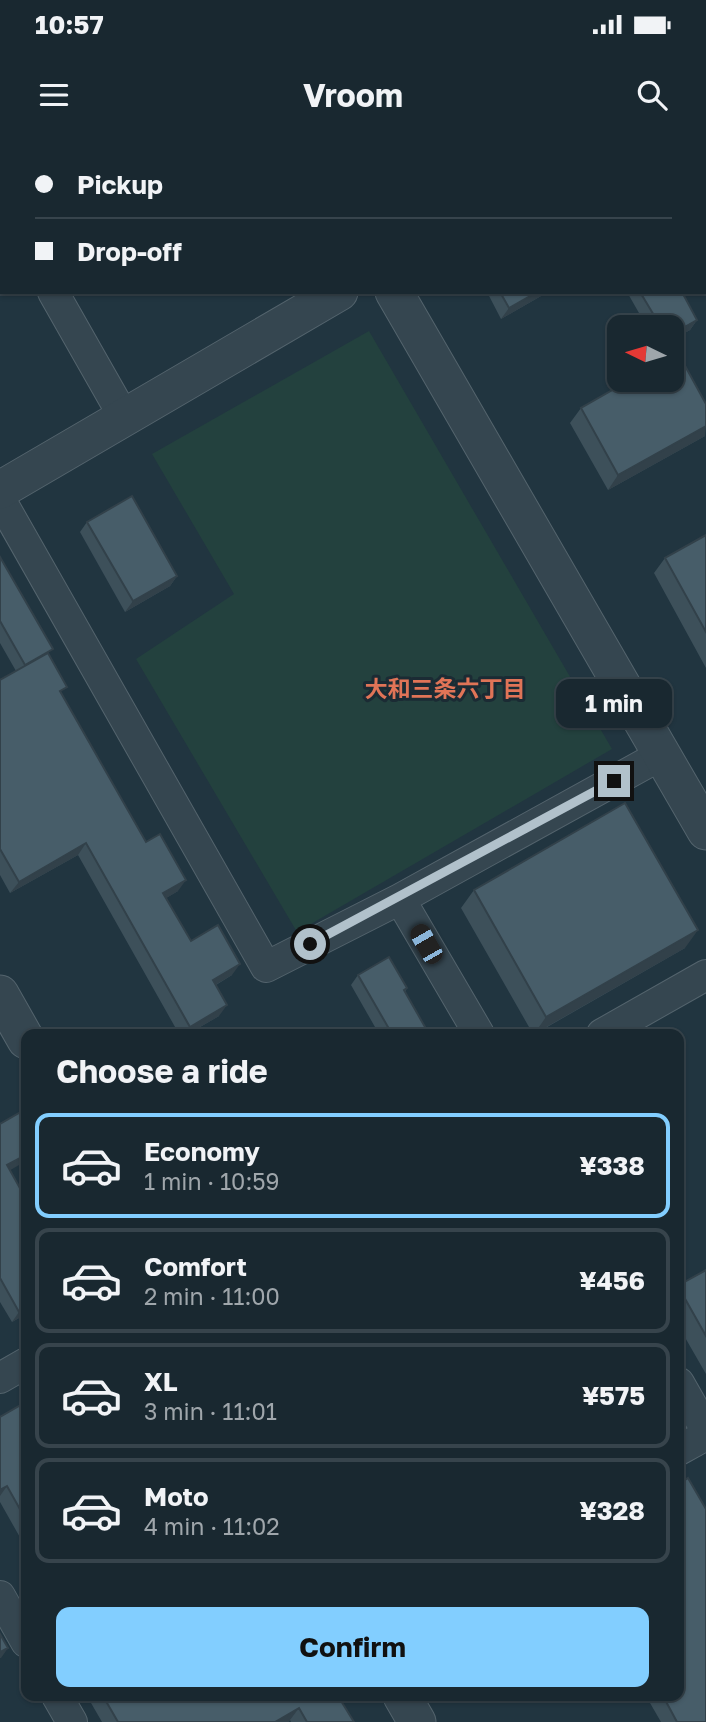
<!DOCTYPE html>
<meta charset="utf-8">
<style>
:root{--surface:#192830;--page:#26343c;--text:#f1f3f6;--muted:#9fa6ab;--line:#37444c;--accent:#82ceff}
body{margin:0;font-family:"Golos Text","Noto Sans JP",sans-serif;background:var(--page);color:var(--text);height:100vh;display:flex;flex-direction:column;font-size:26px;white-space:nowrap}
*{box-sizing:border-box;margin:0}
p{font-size:23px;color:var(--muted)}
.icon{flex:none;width:38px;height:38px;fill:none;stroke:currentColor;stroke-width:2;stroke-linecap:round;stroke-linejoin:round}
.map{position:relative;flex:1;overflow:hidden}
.details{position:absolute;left:21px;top:889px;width:663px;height:672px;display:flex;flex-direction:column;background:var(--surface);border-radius:14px;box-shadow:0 2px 5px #0004,0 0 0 2px var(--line)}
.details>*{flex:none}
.guide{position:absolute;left:0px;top:0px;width:707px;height:154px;box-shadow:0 2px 5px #0004,0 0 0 2px var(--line);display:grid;align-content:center;height:154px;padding:0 35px;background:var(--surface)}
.needle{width:46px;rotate:275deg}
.buttons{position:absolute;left:607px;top:175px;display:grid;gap:14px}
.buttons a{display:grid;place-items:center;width:77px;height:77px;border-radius:14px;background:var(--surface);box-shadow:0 2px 5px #0004,0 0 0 2px var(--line);font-size:35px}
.end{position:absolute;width:32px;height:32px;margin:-16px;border:9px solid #b1c1cb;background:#111;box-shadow:0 0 0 4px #111}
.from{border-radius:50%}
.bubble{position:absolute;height:49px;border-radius:14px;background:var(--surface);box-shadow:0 2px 5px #0004,0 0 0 2px var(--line);font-size:23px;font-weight:700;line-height:49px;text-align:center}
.car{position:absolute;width:21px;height:42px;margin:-21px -10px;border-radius:9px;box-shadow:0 0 5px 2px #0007;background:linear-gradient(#222 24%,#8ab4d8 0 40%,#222 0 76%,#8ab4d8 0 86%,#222 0)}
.guide b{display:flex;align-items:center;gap:24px;height:66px;font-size:26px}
.guide b+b{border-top:2px solid var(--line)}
.guide i{width:18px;height:18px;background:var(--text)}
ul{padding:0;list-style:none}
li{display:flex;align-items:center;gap:21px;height:105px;margin:0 14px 10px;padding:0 21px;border:4px solid var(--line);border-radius:14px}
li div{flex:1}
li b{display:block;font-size:26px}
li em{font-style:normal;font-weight:700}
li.active{border-color:var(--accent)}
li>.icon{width:63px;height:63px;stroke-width:1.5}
h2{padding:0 35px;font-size:32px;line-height:84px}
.primary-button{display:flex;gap:14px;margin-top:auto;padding:14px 35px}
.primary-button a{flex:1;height:80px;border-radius:14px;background:var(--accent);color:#111;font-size:28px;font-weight:700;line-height:80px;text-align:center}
.status{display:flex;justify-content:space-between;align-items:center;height:49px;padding:0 35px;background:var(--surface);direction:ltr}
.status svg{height:19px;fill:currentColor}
header{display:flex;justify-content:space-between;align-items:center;height:91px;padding:0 35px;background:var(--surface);font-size:32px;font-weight:700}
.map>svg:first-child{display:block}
</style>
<div class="status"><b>10:57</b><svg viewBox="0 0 49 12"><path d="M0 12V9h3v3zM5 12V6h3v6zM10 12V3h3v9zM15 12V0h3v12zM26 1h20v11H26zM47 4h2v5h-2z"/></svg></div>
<header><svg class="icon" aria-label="menu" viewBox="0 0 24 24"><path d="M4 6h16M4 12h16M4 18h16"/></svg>Vroom<svg class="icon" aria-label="search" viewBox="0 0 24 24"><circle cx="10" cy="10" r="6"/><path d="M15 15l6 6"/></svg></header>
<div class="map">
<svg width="706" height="1582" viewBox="0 0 706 1582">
<rect width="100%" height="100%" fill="#213540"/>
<path fill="#23413e" d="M369 191 612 609 297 792 136 519 234 454 152 314Z"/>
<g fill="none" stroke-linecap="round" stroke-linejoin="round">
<g stroke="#54646d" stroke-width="32">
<path id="minor" d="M0 59 2 62
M53 152 124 277
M0 359 266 827 400 759 661 615
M400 759 479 894
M602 894 706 835
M0 1238 26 1223
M679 1243 706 1290
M679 1310 706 1295
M0 1456 26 1502
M57 1556 72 1582"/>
</g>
<g stroke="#54646d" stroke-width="39">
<path id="tertiary" d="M308 0 309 2
M676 0 677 2
M607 2 610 0
M705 51 706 53
M394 152 706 691
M0 350 339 152
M0 854 26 900
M402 1556 417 1582"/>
</g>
<use href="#minor" stroke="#354650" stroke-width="30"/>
<use href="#tertiary" stroke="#354650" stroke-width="37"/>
</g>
<path fill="#3d505a" d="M16 0H148L149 2H17Z
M191 0H247L248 2H192Z
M404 0H486L483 2H405Z
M487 152H548L501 179Z
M627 152H682L697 180 690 190 672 200V187H647Z
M581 268 705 296 608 350 570 283Z
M87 382 177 436 170 446 125 472 80 392Z
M706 395V528L654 433 665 418Z
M0 417 49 515 62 554 146 702 178 751 166 758 191 801 232 835 216 845 219 876 188 894H179L78 715 10 753 0 735V540L16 531 0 503Z
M474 750 685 808 535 894H533L461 768Z
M358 835 407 848 405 852 429 894H379L351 845Z
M0 984 10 1030 26 1059V1174L12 1182 0 1162Z
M706 1130V1234L679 1187V1145Z
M26 1262V1408L0 1362V1277Z
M87 1556H338L354 1582H291L290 1580 288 1582H102Z
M646 1556H679L706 1582H661Z"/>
<path fill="#32414a" d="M466 0H486L483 2H463Z
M537 152H548L501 179 509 168Z
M697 180 690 190 672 200V194Z
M706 286 705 296 608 350 618 335Z
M177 436 170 446 125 472 133 461Z
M86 703 78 715 10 753 19 742Z
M186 740 178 751 155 765 163 753Z
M698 790 685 808 534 894 546 877Z
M240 824 232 835 205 851 213 840Z
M227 865 219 876 188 894H184L190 887Z
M26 1015V1021L0 1036 7 1025Z
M26 1168V1174L12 1182 19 1172Z
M7 1346 0 1356V1350Z
M8 1508 1 1518H0V1512Z
M299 1568 290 1580 288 1582H275Z"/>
<path fill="#475d69" stroke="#32414a" stroke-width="2" d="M38 0H148L149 2H39Z
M209 0H247L248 2H210Z
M427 0H466L463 2H428Z
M0 82 2 85V145L0 146Z
M500 152H537L509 168Z
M640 152H682L697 180 672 194V187H661Z
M678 213 706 264V286L618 335 581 268 630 240H672V216Z
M132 356 177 436 133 461 87 382Z
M706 395V492L665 418Z
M0 417 53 509 25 525 0 481Z
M48 513 67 547 60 551 146 702 160 694 186 740 163 753 191 801 218 785 240 824 213 840 227 865 190 887 86 703 19 742 0 709V540Z
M625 663 698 790 546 877 474 750Z
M389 817 407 848 404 850 429 894H392L358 835Z
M26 969V1015L7 1025 26 1059V1168L19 1172 0 1138V984Z
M706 1130V1196L679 1148V1145Z
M26 1262V1380L7 1346 0 1350V1277Z
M688 1338 706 1369V1582H677L663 1556H679V1344Z
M0 1494 8 1508 0 1512Z
M103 1556H338L354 1582H307L299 1568 275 1582H118Z"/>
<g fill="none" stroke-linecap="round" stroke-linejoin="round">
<path stroke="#b1c1cb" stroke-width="9" d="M310 804 614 641"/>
</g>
<g text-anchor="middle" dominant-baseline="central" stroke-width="6" stroke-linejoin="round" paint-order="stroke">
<g font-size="23" font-weight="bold" fill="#e07457" stroke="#1b2b34">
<text x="445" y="548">大和三条六丁目</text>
</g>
</g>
</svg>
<div class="buttons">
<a><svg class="needle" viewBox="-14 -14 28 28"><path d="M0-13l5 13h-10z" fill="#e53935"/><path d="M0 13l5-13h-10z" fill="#9fa6ab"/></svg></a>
</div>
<i class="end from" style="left:310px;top:804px"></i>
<i class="end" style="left:614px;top:641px"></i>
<div class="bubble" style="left:556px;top:539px;width:116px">1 min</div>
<i class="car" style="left:426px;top:804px;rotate:330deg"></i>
<div class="guide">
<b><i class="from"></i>Pickup</b>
<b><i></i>Drop-off</b>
</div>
<section class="details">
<h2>Choose a ride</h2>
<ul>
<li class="active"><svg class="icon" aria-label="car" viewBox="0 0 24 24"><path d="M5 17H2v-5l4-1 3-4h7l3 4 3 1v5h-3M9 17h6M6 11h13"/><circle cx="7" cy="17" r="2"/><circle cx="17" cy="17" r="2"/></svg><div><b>Economy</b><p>1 min · 10:59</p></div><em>¥338</em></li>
<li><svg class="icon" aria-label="car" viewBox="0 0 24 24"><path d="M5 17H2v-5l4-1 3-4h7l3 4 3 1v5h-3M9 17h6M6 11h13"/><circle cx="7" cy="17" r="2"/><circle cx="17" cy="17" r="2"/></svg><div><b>Comfort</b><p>2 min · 11:00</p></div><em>¥456</em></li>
<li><svg class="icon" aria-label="car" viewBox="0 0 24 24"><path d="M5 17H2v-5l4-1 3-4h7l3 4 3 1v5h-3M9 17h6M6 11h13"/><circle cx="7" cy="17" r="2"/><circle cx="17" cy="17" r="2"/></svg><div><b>XL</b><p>3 min · 11:01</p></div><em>¥575</em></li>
<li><svg class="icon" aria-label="car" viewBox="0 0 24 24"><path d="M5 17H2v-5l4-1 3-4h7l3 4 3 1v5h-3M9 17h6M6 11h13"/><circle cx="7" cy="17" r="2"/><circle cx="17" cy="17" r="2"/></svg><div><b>Moto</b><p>4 min · 11:02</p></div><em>¥328</em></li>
</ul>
<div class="primary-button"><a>Confirm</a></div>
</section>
</div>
